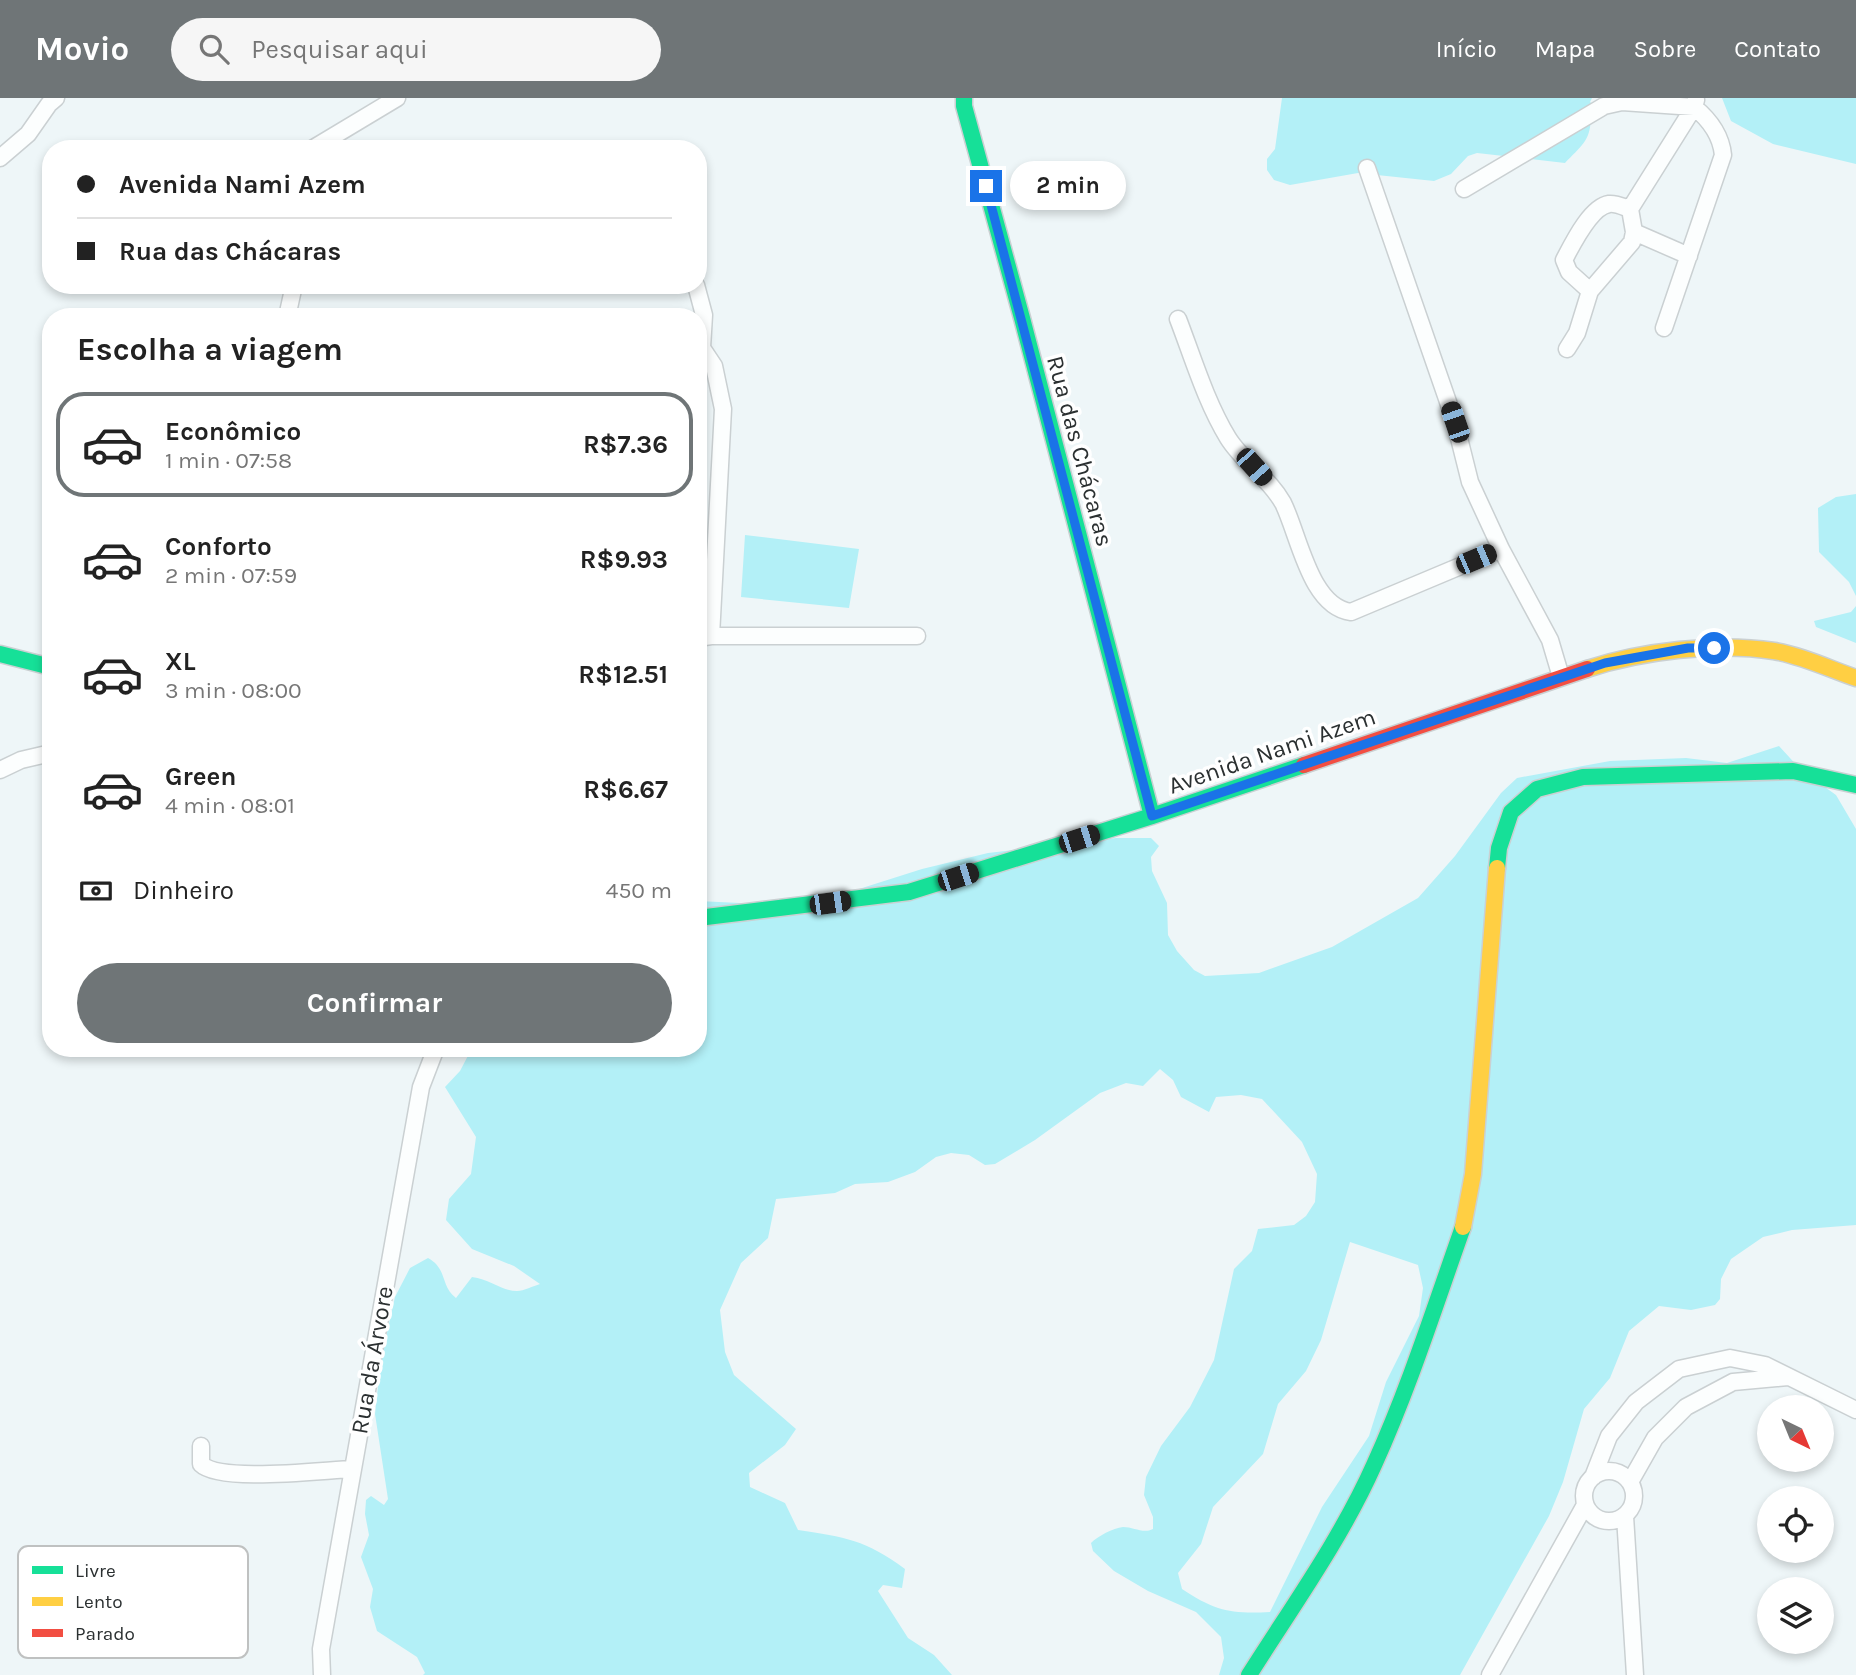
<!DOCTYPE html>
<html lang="pt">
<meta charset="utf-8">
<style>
:root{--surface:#fff;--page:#f6f6f6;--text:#222;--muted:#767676;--line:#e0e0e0;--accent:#6f7577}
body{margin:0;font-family:Karla,sans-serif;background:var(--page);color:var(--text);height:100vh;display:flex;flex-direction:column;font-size:26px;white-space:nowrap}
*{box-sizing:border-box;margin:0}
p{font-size:23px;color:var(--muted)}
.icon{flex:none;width:38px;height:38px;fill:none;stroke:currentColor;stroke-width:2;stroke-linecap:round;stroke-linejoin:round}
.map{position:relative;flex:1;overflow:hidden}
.drawer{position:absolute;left:42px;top:210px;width:665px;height:749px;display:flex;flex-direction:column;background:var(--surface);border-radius:28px;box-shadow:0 4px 10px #0003}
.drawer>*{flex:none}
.guide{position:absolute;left:42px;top:42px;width:665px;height:154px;border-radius:28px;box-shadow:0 4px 10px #0003;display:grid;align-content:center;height:154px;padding:0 35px;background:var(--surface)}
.needle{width:46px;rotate:137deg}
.tools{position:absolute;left:1757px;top:1297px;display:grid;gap:14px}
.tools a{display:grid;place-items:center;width:77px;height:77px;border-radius:50%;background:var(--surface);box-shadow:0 4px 10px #0003;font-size:35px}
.end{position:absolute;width:32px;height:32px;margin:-16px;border:9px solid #1a73e8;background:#fff;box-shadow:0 0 0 4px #fff}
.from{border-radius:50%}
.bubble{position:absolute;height:49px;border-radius:24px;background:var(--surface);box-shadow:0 4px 10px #0003;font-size:23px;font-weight:700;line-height:49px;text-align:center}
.car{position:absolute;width:21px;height:42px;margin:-21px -10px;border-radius:9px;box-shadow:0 0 5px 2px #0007;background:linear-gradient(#222 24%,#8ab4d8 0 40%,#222 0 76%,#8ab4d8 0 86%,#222 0)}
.guide b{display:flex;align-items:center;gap:24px;height:66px;font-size:26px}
.guide b+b{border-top:2px solid var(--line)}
.guide i{width:18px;height:18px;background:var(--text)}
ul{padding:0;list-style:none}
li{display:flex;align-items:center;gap:21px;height:105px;margin:0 14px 10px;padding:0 21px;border:4px solid transparent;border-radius:28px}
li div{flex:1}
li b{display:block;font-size:26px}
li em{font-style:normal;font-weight:700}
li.selected{border-color:var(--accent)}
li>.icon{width:63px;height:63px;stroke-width:1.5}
h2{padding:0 35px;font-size:32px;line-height:84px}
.pay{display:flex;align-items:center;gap:18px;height:77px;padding:0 35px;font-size:26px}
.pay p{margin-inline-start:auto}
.action{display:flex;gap:14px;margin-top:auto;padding:14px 35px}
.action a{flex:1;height:80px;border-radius:42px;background:var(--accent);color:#fff;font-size:28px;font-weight:700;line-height:80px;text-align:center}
header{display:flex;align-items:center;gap:42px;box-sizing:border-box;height:98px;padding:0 35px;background:var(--accent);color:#fff}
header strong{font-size:33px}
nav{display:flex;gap:38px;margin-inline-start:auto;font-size:24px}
.search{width:490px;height:63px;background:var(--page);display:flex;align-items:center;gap:18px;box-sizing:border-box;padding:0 24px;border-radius:38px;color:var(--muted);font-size:26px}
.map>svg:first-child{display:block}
</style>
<header>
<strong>Movio</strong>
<div class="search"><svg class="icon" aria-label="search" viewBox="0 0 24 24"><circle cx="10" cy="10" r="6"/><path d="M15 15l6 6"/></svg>Pesquisar aqui</div>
<nav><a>Início</a><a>Mapa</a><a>Sobre</a><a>Contato</a></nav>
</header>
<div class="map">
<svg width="1856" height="1577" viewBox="0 0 1856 1577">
<rect width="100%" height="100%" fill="#eef6f8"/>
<path fill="#b3f0f7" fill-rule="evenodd" d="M1282 0H1592L1590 4 1595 8 1590 14C1593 41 1582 47 1565 65L1477 55 1468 58 1451 76 1434 83 1358 75 1290 87 1274 82 1267 72V61L1275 51Z
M1722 0H1856V66L1773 46 1731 23Z
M1856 396V498L1849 484 1819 454 1818 410 1836 399Z
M745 437 859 451 849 510 741 499Z
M1856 508V545L1816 529 1814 523 1851 514Z
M1779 648 1801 672 1836 697 1856 731V1127L1792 1132 1763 1139 1731 1161 1721 1181 1720 1201 1715 1207 1691 1212 1659 1208 1629 1233 1610 1280 1584 1311 1563 1384 1549 1418 1460 1577H1219L1224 1560 1221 1539 1196 1514 1148 1493 1114 1473 1093 1453 1091 1445C1098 1438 1113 1430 1123 1429 1134 1429 1143 1436 1153 1431V1419L1144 1397 1146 1379 1161 1348 1190 1309 1214 1262 1234 1171 1252 1153 1258 1131 1294 1127 1306 1118 1315 1104 1317 1076 1302 1044 1262 1001 1241 997 1216 999 1209 1014 1181 999 1173 982 1160 971 1143 988 1126 985 1100 995 1035 1042 995 1066 985 1067 969 1057 951 1055 936 1059 915 1074 888 1084 855 1086 835 1095 776 1101 768 1140 741 1165 720 1212 725 1254 734 1277 796 1331 785 1347 749 1375 750 1389 785 1405 798 1432C845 1439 866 1442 905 1471L902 1490 883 1487 878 1493 908 1540 934 1557 952 1577H423L425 1575 417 1559 377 1533 370 1509 373 1491 361 1459 369 1437 365 1416 366 1402 371 1398 384 1407 388 1401 375 1316 381 1261 395 1199 410 1170 428 1160C448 1171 440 1188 456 1200L472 1179C490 1181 501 1193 517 1193 524 1193 533 1188 540 1186L514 1168 472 1151 446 1122 449 1101 471 1076 476 1039 445 989 460 973 472 950H698V803L761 806 859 791 922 771 988 755 1116 740H1151L1159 748 1151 759 1152 773 1167 805 1168 837 1177 853 1194 872 1205 878 1259 875 1332 849 1418 800 1455 758 1501 695 1517 680 1610 663 1686 660 1727 665ZM1350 1144 1418 1167 1423 1190 1419 1218 1386 1284 1369 1338 1322 1409 1270 1514C1231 1516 1215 1513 1182 1491L1178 1475 1201 1446 1213 1409 1263 1356 1278 1306 1306 1273 1321 1242Z"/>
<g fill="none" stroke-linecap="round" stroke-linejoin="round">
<g stroke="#cad0d2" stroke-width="19">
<path id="street" d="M312 51 397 0
M0 60 28 36 49 6 56 0
M1367 70 1455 324 1470 384 1501 451 1550 542 1561 579
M1464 91 1604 8 1622 4 1694 9C1710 22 1721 37 1723 57L1664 230
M1634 134 1689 158
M696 187 704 217 702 250 714 268 723 311 711 538
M1590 193 1569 174 1564 162C1572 147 1590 109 1609 106 1615 105 1624 109 1630 111
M287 219 294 187
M1178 221C1193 260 1206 304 1228 340 1243 364 1269 380 1283 405 1299 437 1310 509 1351 514L1501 451
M1567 251 1577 235 1590 193 1632 144 1634 134 1630 111 1694 9 1696 2
M698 540 711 538H917
M0 672 21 662 51 655
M201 1348V1366C220 1385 323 1372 353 1371
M1584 1398a25 25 0 1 1 50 0a25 25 0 1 1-50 0Z
M1593 1379 1609 1338 1636 1304 1679 1271 1730 1260 1765 1267 1856 1312
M1630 1384 1655 1340 1686 1309 1733 1284 1788 1279
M1625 1418 1635 1577
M322 1577 321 1551 421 989 436 950
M1490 1577 1585 1407"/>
</g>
<g stroke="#cad0d2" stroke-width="19">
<path id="fast" d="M964 0V8L1022 220 1152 718
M0 556 51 569
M1497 770 1499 750 1511 714 1537 691 1583 679 1793 673 1856 687
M698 820 909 794 1152 718 1304 667
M1249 1577C1292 1509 1341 1441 1374 1367 1409 1290 1435 1208 1463 1129"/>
</g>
<g stroke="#cad0d2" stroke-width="19">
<path id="slow" d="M1587 571C1641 553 1717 544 1774 553 1800 557 1830 571 1856 580
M1463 1129 1473 1076 1497 770"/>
</g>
<g stroke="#cad0d2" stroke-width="19">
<path id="jam" d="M1304 667 1587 571"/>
</g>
<use href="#street" stroke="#fcfefe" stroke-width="16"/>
<use href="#fast" stroke="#16e098" stroke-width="16"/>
<use href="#slow" stroke="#ffcf43" stroke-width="16"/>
<use href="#jam" stroke="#f24e42" stroke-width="16"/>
</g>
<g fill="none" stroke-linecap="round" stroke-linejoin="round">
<path stroke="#1a73e8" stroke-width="9" d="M986 88 1152 718 1605 565 1688 550H1714"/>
</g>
<g text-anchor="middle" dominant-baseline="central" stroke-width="7" stroke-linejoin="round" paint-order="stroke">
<g font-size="24" fill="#2b3031" stroke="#fff">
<text transform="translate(1080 353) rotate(75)">Rua das Chácaras</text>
<text transform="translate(1272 653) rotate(-19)">Avenida Nami Azem</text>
<text transform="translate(372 1262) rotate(-80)">Rua da Árvore</text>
</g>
</g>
<rect x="18" y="1448" width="230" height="112" rx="10" fill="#fff" stroke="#bfc1c1" stroke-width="2"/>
<rect x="32" y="1468" width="31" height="8" fill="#16e098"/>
<rect x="32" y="1499" width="31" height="9" fill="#ffcf43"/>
<rect x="32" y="1531" width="31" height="8" fill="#f24e42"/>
<g font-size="19" fill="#2b3031">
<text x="75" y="1479">Livre</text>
<text x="75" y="1510">Lento</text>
<text x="75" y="1542">Parado</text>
</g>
</svg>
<div class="tools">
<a><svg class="needle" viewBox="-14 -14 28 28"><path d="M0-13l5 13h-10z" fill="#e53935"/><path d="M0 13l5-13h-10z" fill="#767676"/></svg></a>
<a><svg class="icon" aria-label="locate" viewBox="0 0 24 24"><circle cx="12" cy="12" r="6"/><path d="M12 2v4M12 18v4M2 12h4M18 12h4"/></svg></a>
<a><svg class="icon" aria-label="layers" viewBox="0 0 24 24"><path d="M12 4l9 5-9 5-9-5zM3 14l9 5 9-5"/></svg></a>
</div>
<i class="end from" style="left:1714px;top:550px"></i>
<i class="end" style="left:986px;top:88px"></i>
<div class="bubble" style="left:1010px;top:63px;width:116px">2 min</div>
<i class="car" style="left:1455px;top:324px;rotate:341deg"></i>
<i class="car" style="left:1254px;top:369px;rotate:138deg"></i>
<i class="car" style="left:1476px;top:461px;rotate:67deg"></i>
<i class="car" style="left:1079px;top:741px;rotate:72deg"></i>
<i class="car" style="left:958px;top:779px;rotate:72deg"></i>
<i class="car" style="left:830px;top:805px;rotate:82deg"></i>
<div class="guide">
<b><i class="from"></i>Avenida Nami Azem</b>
<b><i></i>Rua das Chácaras</b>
</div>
<section class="drawer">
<h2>Escolha a viagem</h2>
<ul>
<li class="selected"><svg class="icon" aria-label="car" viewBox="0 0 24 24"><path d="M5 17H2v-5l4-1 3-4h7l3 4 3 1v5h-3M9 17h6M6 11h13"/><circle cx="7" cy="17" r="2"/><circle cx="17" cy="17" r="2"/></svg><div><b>Econômico</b><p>1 min · 07:58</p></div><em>R$7.36</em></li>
<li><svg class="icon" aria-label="car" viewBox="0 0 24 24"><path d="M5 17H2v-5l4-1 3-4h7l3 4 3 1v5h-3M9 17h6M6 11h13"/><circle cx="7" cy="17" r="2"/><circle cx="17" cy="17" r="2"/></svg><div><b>Conforto</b><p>2 min · 07:59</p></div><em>R$9.93</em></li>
<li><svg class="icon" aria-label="car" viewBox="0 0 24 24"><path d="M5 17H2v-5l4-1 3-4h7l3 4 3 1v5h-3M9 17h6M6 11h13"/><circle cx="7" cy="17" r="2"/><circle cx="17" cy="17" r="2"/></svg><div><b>XL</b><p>3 min · 08:00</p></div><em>R$12.51</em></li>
<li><svg class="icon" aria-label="car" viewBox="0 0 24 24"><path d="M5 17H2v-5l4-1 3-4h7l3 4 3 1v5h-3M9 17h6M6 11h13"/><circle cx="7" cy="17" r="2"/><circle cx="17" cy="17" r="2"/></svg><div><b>Green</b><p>4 min · 08:01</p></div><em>R$6.67</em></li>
</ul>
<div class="pay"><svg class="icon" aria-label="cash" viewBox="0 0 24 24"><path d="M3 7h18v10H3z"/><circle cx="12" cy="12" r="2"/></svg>Dinheiro<p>450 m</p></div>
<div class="action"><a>Confirmar</a></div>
</section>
</div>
